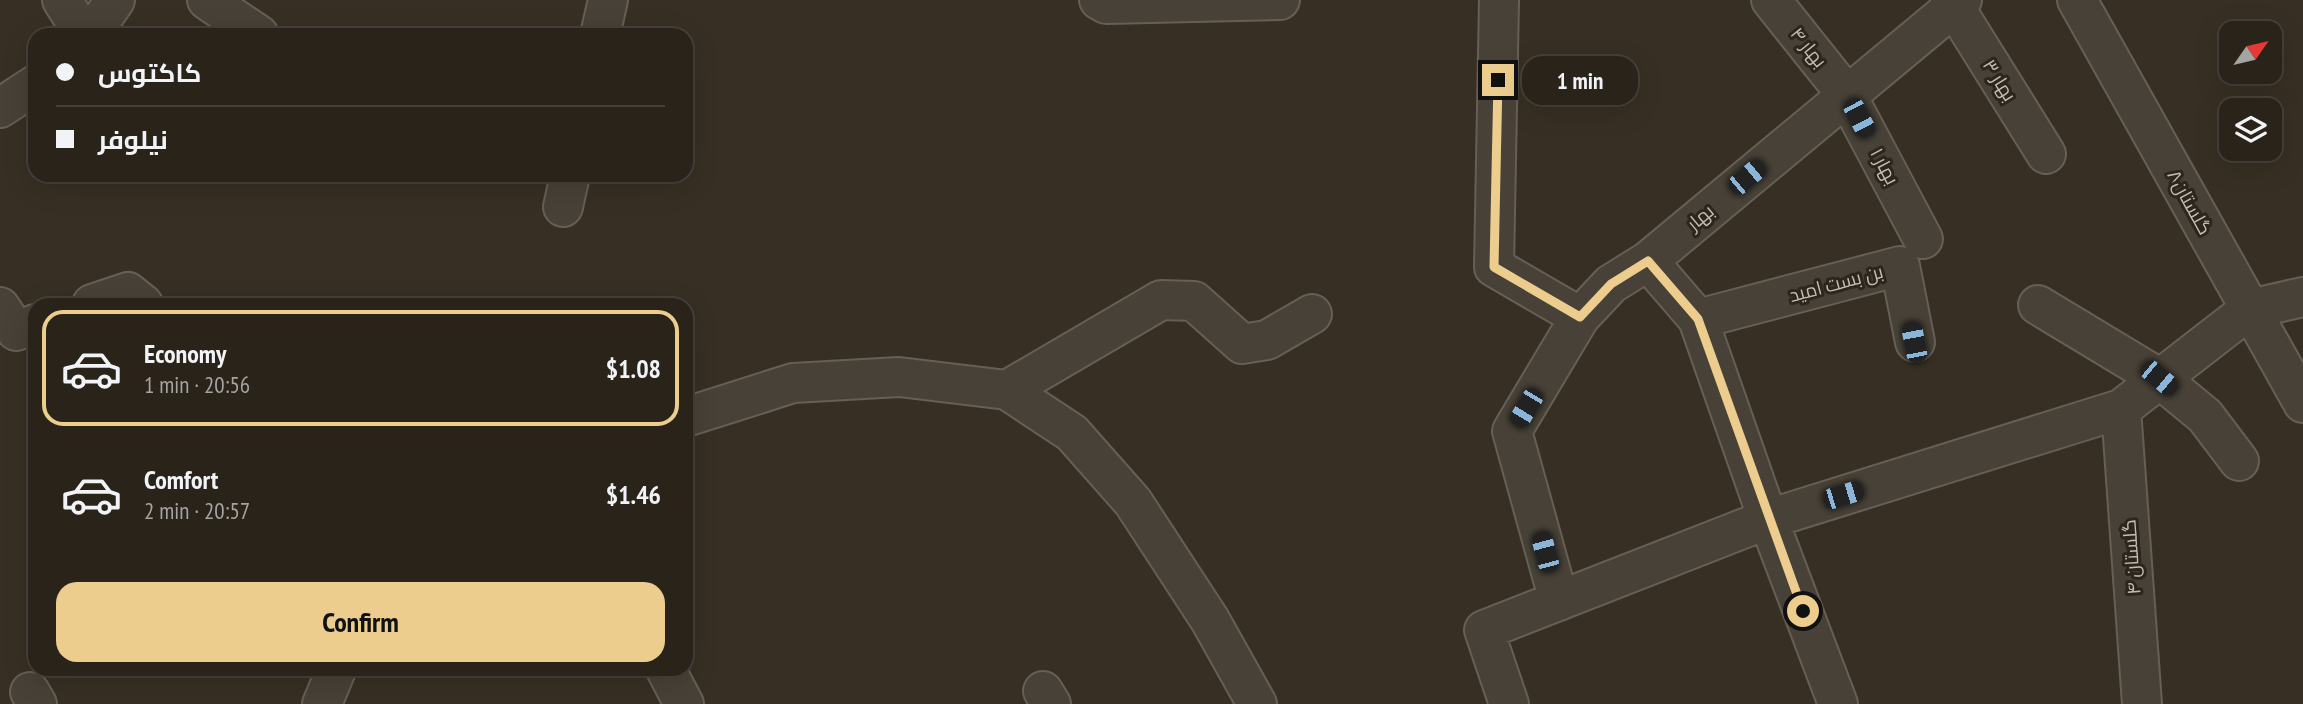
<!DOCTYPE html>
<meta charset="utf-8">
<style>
:root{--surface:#29231a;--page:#312b23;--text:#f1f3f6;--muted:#a5a4a2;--line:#454039;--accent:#eccd8e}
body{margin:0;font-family:"PT Sans Narrow",Cairo,sans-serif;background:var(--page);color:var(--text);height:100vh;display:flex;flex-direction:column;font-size:26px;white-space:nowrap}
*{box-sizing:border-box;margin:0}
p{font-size:23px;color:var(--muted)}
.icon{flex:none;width:38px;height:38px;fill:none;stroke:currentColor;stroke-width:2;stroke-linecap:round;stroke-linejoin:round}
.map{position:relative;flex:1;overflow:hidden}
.panel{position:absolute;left:28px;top:298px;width:665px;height:378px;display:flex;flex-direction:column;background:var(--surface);border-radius:21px;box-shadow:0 7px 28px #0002,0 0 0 2px var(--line)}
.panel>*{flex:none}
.hud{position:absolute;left:28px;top:28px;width:665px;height:154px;border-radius:21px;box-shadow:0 7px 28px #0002,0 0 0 2px var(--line);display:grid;align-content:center;height:154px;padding:0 28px;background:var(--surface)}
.needle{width:46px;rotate:56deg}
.buttons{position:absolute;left:2219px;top:21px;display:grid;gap:14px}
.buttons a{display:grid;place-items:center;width:63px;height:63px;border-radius:14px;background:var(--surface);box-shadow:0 7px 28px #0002,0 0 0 2px var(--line);font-size:35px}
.end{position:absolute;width:32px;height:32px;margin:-16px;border:9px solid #eccd8e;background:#111;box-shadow:0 0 0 4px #111}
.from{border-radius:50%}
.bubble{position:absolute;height:49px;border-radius:21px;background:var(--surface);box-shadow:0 7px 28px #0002,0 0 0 2px var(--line);font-size:23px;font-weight:700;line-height:49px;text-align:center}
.car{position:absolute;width:21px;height:42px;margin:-21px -10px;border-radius:9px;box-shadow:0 0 5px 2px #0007;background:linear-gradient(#222 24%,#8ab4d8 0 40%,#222 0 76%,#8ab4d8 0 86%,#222 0)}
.hud b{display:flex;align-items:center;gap:24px;height:66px;font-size:26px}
.hud b+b{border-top:2px solid var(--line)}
.hud i{width:18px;height:18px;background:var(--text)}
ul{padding:12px 0 0;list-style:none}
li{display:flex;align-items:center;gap:21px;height:116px;margin:0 14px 10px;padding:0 14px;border:4px solid transparent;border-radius:21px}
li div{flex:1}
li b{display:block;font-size:26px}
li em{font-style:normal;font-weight:700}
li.current{border-color:var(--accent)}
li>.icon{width:63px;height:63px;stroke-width:1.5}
.action{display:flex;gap:14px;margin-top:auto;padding:14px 28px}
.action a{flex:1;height:80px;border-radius:21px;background:var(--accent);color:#111;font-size:28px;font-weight:700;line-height:80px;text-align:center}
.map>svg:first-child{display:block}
</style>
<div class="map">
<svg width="2303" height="704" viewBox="0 0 2303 704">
<rect width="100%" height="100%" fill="#372f23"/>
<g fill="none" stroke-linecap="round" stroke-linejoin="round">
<g stroke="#655f55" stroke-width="42">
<path id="minor" d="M62 0 84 35
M207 0 259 35
M1099 0 1106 4 1280 0
M1499 0 1494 267 1580 317 1611 284 1648 261 1962 0
M1771 0 1846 94 1923 239
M1950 0 2046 154
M2077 0 2303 403
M91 35 115 0
M600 35 608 0
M0 108 35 85
M563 207 570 175
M1648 261 1698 319 1768 519 1838 704
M92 304 128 292 143 304
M2038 305 2159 378 2205 416 2239 461
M0 307 16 331 35 324
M1698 319 1900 266 1915 342
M1007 390 1161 300 1194 301 1242 344 1267 340 1312 314
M2121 409 2142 704
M686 417 793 383 899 377 1007 390 1072 433 1133 502 1210 620 1257 704
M1559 601 1512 431 1580 317
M665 668 684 704
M1043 691 1051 704
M30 692 37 704
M322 704 337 668
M1509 704 1484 630 1768 519 2121 409 2250 309 2303 297"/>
</g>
<use href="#minor" stroke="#474137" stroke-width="38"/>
</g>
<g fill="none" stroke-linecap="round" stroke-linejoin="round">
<path stroke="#eccd8e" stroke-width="9" d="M1498 80 1494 267 1580 317 1611 284 1648 261 1698 319 1803 611"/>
</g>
<g text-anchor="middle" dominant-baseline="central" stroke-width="6" stroke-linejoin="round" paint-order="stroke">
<g font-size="19" fill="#c3beb2" stroke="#2c261c">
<text transform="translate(1809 47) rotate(51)">بهار ۴</text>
<text transform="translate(2000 80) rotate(58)">بهار ۳</text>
<text transform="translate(1885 166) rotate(62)">بهار ۱</text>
<text transform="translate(2190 202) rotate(61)">گلستان۸</text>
<text transform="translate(1700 217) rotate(-40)">بهار</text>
<text transform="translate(1836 283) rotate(-15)">بن بست امید</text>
<text transform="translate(2131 557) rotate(-94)">گلستان ۴</text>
</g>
</g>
</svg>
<div class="buttons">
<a><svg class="needle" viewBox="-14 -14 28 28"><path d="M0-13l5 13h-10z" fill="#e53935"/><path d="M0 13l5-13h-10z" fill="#a5a4a2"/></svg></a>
<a><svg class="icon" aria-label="layers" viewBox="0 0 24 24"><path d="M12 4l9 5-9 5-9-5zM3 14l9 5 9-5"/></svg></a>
</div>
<i class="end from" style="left:1803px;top:611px"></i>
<i class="end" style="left:1498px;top:80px"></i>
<div class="bubble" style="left:1522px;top:56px;width:116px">1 min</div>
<i class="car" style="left:1859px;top:118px;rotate:152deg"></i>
<i class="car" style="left:1747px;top:177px;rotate:50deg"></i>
<i class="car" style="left:1914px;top:342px;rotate:349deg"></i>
<i class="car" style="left:2159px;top:378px;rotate:130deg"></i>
<i class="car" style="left:1526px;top:408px;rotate:211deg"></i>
<i class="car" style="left:1843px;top:495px;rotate:73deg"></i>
<i class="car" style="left:1545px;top:552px;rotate:345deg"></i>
<div class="hud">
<b><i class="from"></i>کاکتوس</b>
<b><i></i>نیلوفر</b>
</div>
<section class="panel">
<ul>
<li class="current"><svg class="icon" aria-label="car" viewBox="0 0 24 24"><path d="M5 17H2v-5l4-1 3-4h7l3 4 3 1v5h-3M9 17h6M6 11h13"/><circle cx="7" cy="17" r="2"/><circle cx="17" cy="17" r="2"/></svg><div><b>Economy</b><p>1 min · 20:56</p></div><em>$1.08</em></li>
<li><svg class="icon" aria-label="car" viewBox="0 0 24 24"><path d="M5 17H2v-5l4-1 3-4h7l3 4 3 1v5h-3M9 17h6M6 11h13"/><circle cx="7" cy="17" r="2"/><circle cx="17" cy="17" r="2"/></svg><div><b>Comfort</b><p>2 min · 20:57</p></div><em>$1.46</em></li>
</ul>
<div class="action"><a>Confirm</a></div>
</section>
</div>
